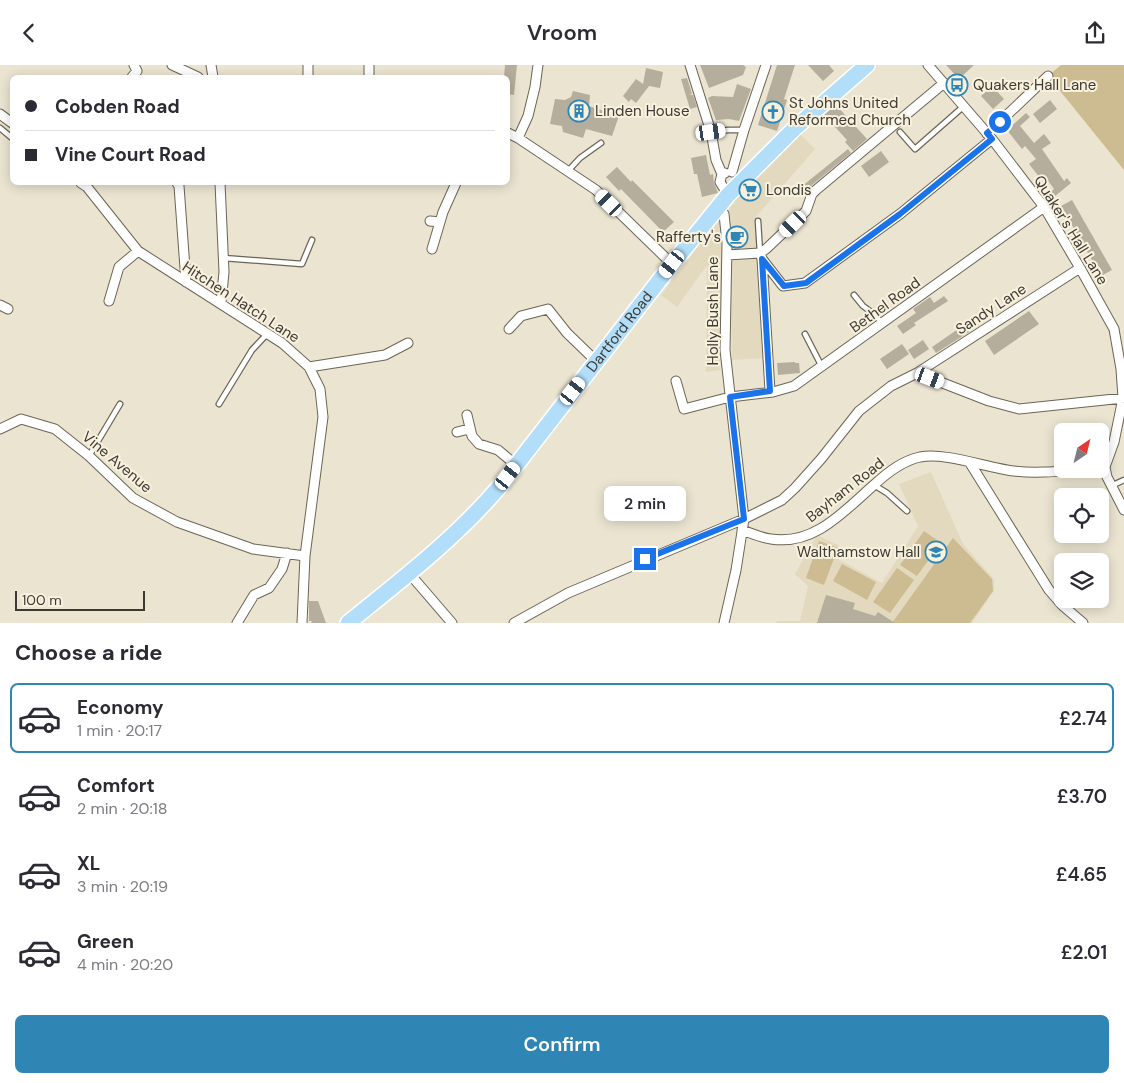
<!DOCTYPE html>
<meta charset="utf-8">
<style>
:root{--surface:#fff;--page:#f7f7f7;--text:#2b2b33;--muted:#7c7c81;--line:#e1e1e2;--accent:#2f86b5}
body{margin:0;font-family:"DM Sans",sans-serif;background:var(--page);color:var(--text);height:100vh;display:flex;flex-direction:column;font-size:19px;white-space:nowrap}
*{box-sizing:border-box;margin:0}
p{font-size:16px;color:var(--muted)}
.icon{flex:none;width:28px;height:28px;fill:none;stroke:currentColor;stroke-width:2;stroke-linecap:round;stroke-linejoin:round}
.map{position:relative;height:558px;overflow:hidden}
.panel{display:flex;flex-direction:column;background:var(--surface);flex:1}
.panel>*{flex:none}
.hud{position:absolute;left:10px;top:10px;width:500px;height:110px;border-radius:8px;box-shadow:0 2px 12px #0003;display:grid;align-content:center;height:110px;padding:0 15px;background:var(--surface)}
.needle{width:32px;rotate:35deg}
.tools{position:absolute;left:1054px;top:358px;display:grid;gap:10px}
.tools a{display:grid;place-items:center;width:55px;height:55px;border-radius:8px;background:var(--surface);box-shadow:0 2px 12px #0003;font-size:25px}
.scale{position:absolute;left:15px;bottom:12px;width:130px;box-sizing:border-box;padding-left:5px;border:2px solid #3d3a33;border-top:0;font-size:14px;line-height:18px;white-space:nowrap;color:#3d3a33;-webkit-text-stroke:4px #f8f1de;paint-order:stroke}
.end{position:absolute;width:22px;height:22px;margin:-11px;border:6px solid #1a73e8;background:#fff;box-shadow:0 0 0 2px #fff}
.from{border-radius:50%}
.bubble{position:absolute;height:35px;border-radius:8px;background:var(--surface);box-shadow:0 2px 12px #0003;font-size:16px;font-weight:600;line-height:35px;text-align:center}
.car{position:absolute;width:15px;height:30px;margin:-15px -8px;border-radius:6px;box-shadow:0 0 4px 1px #0007;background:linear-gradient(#fff 24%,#345 0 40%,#fff 0 76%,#345 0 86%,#fff 0)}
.hud b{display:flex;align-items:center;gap:18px;height:48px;font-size:19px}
.hud b+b{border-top:1px solid var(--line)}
.hud i{width:12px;height:12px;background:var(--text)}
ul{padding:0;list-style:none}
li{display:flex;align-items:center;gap:15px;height:70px;margin:0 10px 8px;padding:0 5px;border:2px solid transparent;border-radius:8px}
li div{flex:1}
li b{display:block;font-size:19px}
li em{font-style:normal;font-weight:600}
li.active{border-color:var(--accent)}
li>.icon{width:45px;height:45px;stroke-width:1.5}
h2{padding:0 15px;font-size:22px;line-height:60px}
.cta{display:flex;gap:10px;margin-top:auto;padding:10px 15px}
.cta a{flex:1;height:58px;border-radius:8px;background:var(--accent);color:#fff;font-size:20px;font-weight:600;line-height:58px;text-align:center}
header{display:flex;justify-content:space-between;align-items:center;height:65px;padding:0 15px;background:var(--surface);font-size:22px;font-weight:600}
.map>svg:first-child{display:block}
</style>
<header><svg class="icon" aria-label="back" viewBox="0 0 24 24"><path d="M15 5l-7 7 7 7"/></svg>Vroom<svg class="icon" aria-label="share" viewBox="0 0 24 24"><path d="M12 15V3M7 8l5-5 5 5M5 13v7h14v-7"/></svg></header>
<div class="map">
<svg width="1124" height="558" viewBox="0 0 1124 558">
<rect width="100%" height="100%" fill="#ebe4d1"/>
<path fill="#e3d9bf" d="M798 67 815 84 755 153 764 293 732 295 729 135Z
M721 151 720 305 706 307 707 200 677 242 661 230Z
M931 407 963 479 994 514V526L972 558H776L777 556H800L808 521 795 509 817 470 838 480 836 493 882 518 918 461 899 419Z"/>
<path fill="#cdbc91" d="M1061 0H1124V105L1048 11Z
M924 466 941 478 917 511 900 500Z
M953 473 992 514 993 526 970 558H892Z
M819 476 838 483 824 520 806 513Z
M842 499 876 517 867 535 833 516Z
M897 503 914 515 890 548 873 537Z"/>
<path fill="#b5ae9c" d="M505 0H517L514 30 508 29V12H504Z
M700 0H743L746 2 743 10 709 23Z
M777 0H795L784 34 787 35 777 66 758 60Z
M808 0H829L834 6 823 16Z
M946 0H974L959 14Z
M646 3 663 7 660 23 649 21 636 38 631 34 629 37 623 31 636 14 643 19Z
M687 13 692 29 689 30H693L697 42 690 44 681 14Z
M737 19 751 24 739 56 729 54 716 55 708 33 712 31 733 32Z
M992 21 1004 34 993 44 981 31Z
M573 26 590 30 589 41 619 51 612 71 586 64 583 73 563 67 562 61 550 59 555 34 565 35 571 32Z
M1050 35 1057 44 1040 58 1033 49Z
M836 40 867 74 853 86 845 77 847 75 824 50Z
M1026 48 1030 52 1020 61 1034 78 1044 69 1051 78 1042 84 1064 116 1067 113 1071 118 1054 132 1050 128 1054 124 1044 110 1040 113 1029 99 1036 94 1025 81 1022 84 1007 65Z
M848 84 851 88 812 120 806 128 801 122Z
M881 86 889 97 869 112 861 101Z
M706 90 710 110 713 109 714 118 718 128 702 132 697 109H694L691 93Z
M617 102 631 117 632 115 674 157 663 167 621 124 619 126 606 112Z
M1072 135 1112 205 1101 211 1061 141Z
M944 231 948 236 914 258 916 260 903 269 897 261 916 248 913 244 930 232 934 238Z
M1029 246 1039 259 994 290 985 276Z
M964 260 969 267 936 288 932 282Z
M923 275 929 284 914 294 908 285Z
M902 279 909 289 887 304 880 294Z
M795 297V298H799L800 308 778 310 777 298Z
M826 530 855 538 853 544 875 551 878 547 895 558H817Z
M309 536H318L326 558H311L312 556H309Z"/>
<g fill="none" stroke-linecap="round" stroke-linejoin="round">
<g stroke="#6b6555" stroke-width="7">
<path id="lane" d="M0 63 12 73
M711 67 728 65H744
M900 67 915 84 964 41
M568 106 580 93 601 78
M758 156 760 188
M223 193 302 199 312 175
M854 230 863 241 874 249 882 258
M805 269 822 302
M219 339 252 285 267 269
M89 391 120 339
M874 420 887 428 907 446
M1111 421 1124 415"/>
</g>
<g stroke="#6b6555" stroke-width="11">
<path id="street" d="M172 0 198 12
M211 0 213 12
M308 0V12
M369 0V12
M690 0 711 67 716 95 722 109
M928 0 992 74 1044 142 1080 203 1114 264 1121 304 1123 333 1114 377 1105 402 1107 412 1124 445
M132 12 137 6 134 0
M0 49 12 58
M508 68 518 73 596 125 672 199
M987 69 1048 11
M518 73 528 51 535 22 538 0
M732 107 744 65 766 0
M725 108 722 109 720 117 728 130
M81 118 87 122 138 186 282 278 309 302 320 324 323 352 305 491 302 558
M177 118 179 121 186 217
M220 118 224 207 221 238
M719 142 724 149 727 178 725 285 744 454 736 505 724 558
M430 156 440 157
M432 184 443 147 456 118
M760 188 766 184 806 146 812 129 816 125 944 18
M727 190 760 188 762 194 783 221 805 218 900 149 992 74
M762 194 770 326
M109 236 119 202 138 186
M0 240 8 244
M509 264 521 251 548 244 567 268 596 296
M309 302 385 290 408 278
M917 308 1080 203
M676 316 684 344 730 332 773 327 794 321 1044 142
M467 350 472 371 479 379 498 385 516 400
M0 364 21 354 55 364 89 391 133 433 177 457 253 484 305 491
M457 367 469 364
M970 398 1049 525 1062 540 1083 558
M742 465C751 468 761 473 771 474 815 481 845 445 875 419 888 407 902 396 920 392 946 387 987 403 1014 406 1037 409 1060 406 1083 404
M409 508 452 558
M237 558 254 530 269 523 282 504 287 488
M514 558 568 528 744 454 782 435 795 423 821 394 859 346 891 321 917 308 989 336 1019 344 1124 333"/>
</g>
<g stroke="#fff" stroke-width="18">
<g id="primary">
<path id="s1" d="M348 558C401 515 456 473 500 421L672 199 728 130 795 63 867 0"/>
</g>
</g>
<use href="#lane" stroke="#fff" stroke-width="4.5"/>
<use href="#street" stroke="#fff" stroke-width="9"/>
<use href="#primary" stroke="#b2def9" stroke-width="15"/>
</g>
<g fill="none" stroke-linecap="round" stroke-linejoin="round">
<path stroke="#1a73e8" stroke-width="6" d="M645 494 744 454 730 332 770 326 762 194 784 221 806 218 900 149 992 74 987 68 1000 57"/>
</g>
<defs>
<g id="bus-ring" transform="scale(1.125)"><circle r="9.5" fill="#f8f1de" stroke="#2f86b5" stroke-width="1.5"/><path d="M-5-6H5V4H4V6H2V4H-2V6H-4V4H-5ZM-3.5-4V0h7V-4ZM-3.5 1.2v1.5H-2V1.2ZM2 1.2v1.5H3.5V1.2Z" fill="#2f86b5"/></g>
<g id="building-ring" transform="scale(1.125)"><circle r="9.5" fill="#f8f1de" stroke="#2f86b5" stroke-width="1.5"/><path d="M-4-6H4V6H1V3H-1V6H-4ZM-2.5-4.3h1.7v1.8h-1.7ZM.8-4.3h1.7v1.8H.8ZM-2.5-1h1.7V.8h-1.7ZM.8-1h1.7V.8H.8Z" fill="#2f86b5"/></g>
<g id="church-ring" transform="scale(1.125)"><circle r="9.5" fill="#f8f1de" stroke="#2f86b5" stroke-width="1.5"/><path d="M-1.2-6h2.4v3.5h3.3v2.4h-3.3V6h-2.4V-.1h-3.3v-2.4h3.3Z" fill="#2f86b5"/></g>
<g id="supermarket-ring" transform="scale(1.125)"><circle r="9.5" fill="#f8f1de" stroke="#2f86b5" stroke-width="1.5"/><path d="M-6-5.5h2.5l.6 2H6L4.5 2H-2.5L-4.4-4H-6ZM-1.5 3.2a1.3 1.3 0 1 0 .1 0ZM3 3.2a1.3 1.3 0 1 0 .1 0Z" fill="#2f86b5"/></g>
<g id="cafe-ring" transform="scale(1.125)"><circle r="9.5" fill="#f8f1de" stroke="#2f86b5" stroke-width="1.5"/><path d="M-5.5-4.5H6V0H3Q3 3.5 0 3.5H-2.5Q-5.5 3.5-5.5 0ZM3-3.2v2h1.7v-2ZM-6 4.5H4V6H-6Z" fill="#2f86b5"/></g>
<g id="school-ring" transform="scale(1.125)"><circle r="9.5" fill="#f8f1de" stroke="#2f86b5" stroke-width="1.5"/><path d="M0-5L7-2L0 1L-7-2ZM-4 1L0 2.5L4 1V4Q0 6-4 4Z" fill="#2f86b5"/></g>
</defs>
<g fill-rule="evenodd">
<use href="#bus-ring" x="957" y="20"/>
<use href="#building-ring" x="579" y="46"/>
<use href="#church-ring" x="773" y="47"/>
<use href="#supermarket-ring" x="750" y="125"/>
<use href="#cafe-ring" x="737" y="172"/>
<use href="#school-ring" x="936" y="487"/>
</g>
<g text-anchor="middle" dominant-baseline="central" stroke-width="4" stroke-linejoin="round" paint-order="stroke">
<g font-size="15" fill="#3d3a33" stroke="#f8f1de" text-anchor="start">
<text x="973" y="20">Quakers Hall Lane</text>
<text x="789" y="38">St Johns United<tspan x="789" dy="17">Reformed Church</tspan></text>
<text x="595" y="46">Linden House</text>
<text x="766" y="125">Londis</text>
<text x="721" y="172" text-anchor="end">Rafferty's</text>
<text x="920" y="487" text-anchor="end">Walthamstow Hall</text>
</g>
<g font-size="15" fill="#3d3a33" stroke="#f8f1de">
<text transform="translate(1071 165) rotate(58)">Quaker's Hall Lane</text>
<text transform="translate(241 237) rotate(33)">Hitchen Hatch Lane</text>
<text transform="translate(885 240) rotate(-36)">Bethel Road</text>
<text transform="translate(991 244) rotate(-33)">Sandy Lane</text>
<text transform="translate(713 246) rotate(-90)">Holly Bush Lane</text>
<text stroke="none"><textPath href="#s1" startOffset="400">Dartford Road</textPath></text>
<text transform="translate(117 397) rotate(40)">Vine Avenue</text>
<text transform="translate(845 425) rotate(-38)">Bayham Road</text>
</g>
</g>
</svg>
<div class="tools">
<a><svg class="needle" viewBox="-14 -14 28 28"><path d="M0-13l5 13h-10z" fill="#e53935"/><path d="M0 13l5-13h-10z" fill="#7c7c81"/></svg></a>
<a><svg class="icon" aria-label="locate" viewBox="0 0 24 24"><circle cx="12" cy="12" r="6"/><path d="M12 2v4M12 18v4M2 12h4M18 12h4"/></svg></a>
<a><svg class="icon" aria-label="layers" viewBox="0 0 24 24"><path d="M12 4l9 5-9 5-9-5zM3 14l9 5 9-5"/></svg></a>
</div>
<div class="scale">100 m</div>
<i class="end from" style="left:1000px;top:57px"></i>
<i class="end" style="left:645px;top:494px"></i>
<div class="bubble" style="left:604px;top:421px;width:82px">2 min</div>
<i class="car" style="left:711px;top:67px;rotate:82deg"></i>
<i class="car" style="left:609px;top:138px;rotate:315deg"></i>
<i class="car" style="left:793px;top:159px;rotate:226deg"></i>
<i class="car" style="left:672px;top:199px;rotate:218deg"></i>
<i class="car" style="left:930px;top:313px;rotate:111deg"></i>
<i class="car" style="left:573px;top:326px;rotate:38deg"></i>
<i class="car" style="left:508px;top:411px;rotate:37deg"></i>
<div class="hud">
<b><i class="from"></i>Cobden Road</b>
<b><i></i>Vine Court Road</b>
</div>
</div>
<section class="panel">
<h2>Choose a ride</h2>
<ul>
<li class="active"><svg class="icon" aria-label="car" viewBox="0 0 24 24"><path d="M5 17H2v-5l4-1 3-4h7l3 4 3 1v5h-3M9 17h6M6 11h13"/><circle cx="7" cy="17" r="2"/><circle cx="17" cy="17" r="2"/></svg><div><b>Economy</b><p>1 min · 20:17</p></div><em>£2.74</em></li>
<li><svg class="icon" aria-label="car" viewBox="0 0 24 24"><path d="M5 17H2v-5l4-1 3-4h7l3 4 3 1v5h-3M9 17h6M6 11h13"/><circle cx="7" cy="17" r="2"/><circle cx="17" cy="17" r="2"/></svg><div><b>Comfort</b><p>2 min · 20:18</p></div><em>£3.70</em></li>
<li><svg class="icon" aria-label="car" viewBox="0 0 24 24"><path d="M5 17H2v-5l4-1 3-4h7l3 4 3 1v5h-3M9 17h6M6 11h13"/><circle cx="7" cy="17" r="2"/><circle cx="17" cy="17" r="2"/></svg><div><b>XL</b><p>3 min · 20:19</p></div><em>£4.65</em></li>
<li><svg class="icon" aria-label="car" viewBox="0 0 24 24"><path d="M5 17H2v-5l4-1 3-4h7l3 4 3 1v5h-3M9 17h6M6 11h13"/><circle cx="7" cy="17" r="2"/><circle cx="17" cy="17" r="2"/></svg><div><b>Green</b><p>4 min · 20:20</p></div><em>£2.01</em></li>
</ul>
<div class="cta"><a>Confirm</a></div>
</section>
